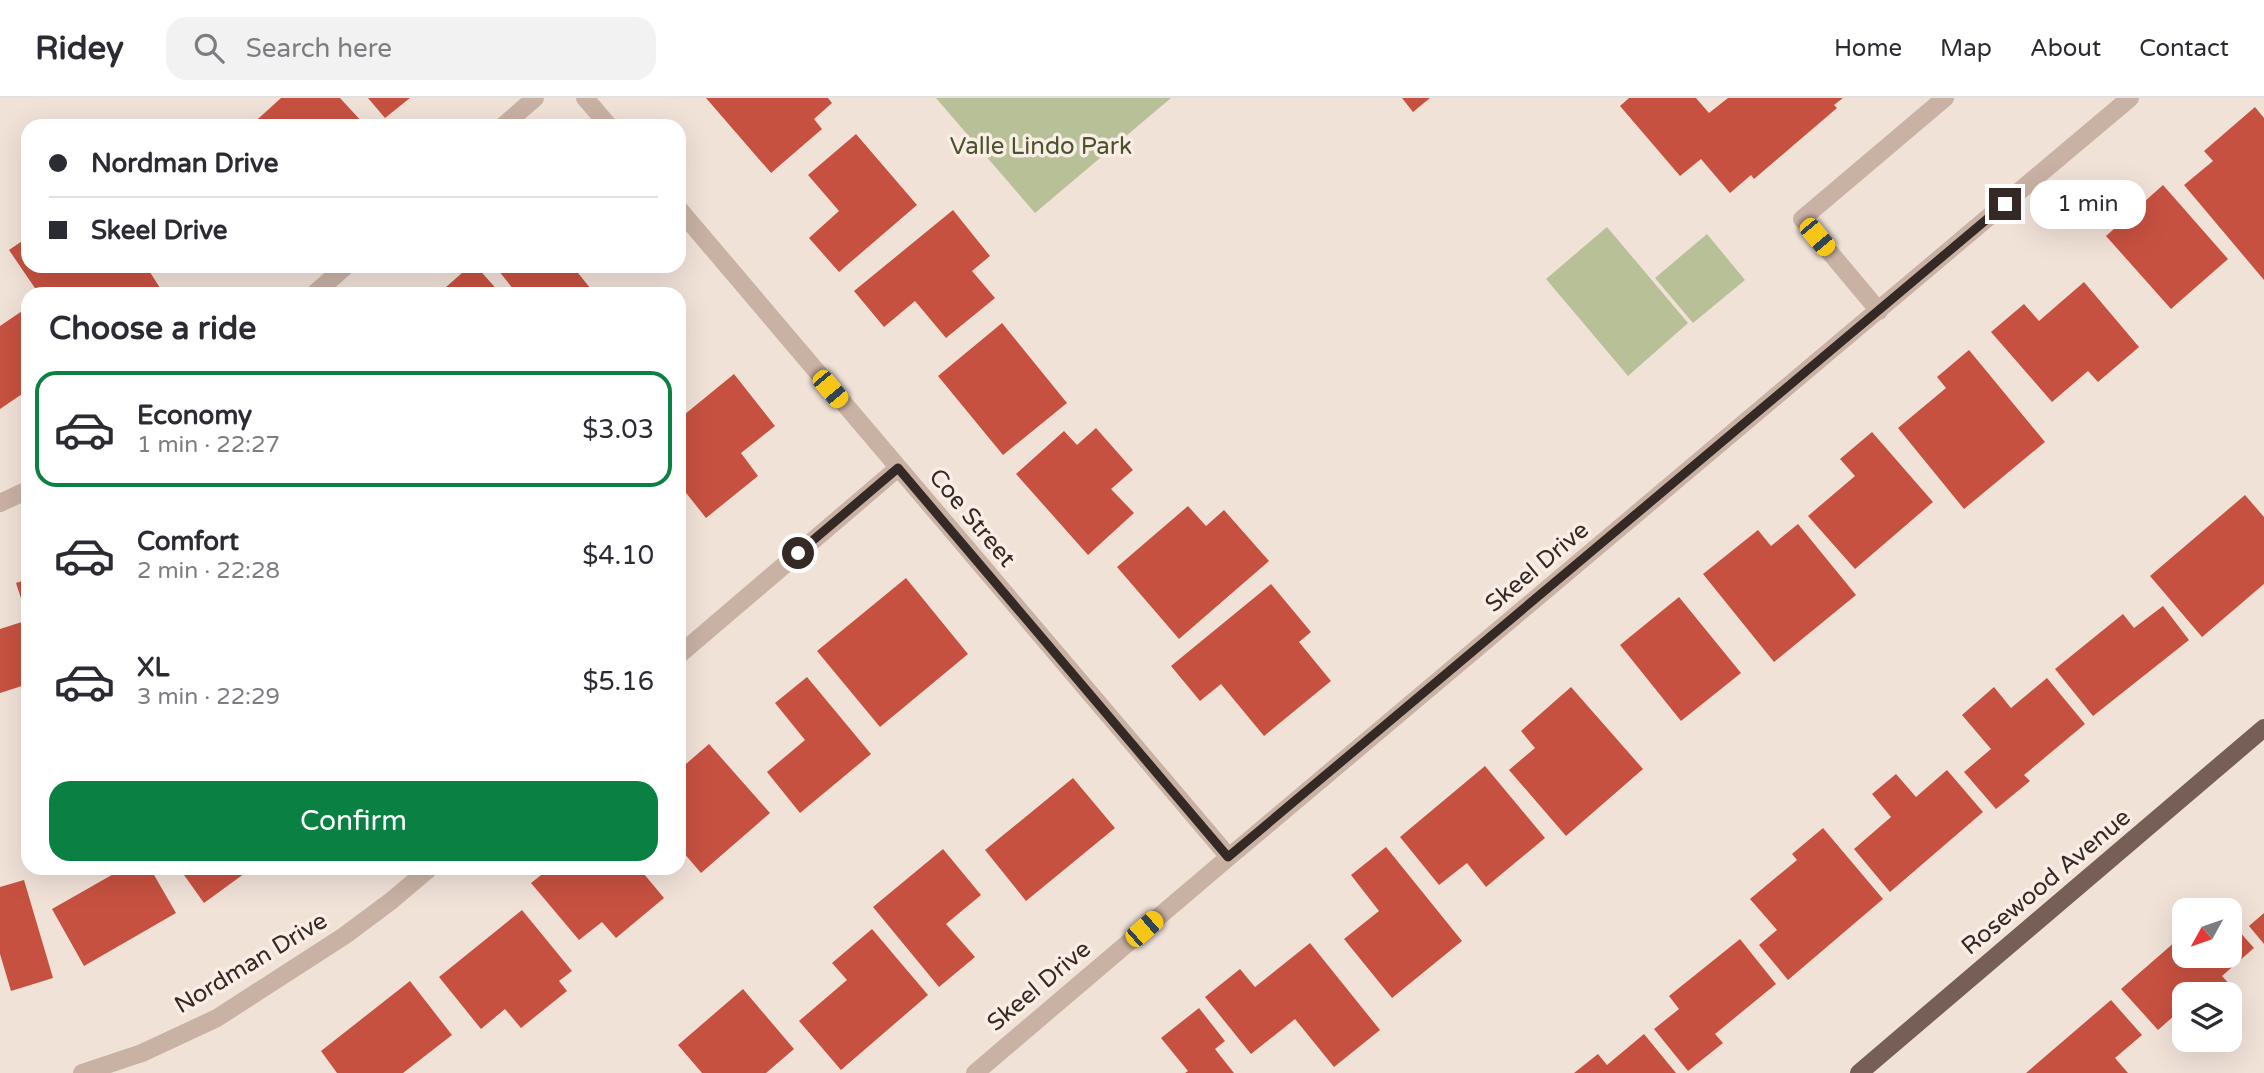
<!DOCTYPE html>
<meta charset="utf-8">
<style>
:root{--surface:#fff;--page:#f2f2f3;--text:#2b2b33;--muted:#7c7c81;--line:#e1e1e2;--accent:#0b8043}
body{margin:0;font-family:"Varela Round",sans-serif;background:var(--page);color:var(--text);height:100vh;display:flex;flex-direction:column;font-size:26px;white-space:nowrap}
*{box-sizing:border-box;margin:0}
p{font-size:23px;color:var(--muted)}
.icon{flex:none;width:38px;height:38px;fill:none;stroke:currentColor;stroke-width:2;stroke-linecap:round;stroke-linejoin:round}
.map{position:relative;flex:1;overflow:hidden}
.panel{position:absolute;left:21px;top:189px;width:665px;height:588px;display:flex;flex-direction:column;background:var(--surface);border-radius:21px;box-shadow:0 7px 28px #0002}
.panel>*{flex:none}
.hud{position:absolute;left:21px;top:21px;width:665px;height:154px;border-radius:21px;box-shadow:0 7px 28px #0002;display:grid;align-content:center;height:154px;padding:0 28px;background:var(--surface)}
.needle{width:46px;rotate:230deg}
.fabs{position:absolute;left:2172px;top:800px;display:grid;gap:14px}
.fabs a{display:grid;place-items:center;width:70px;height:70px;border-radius:14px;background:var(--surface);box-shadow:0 7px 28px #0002;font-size:35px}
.end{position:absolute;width:32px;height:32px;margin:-16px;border:9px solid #352926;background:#fff;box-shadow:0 0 0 4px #fff}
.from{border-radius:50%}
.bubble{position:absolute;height:49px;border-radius:21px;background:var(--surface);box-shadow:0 7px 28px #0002;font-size:23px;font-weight:600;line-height:49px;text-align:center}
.car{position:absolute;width:21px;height:42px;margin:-21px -10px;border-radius:9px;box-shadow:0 0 5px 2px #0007;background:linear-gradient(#f5c518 24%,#345 0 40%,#f5c518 0 76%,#345 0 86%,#f5c518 0)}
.hud b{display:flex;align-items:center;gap:24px;height:66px;font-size:26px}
.hud b+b{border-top:2px solid var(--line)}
.hud i{width:18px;height:18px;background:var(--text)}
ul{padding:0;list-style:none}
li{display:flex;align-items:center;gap:21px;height:116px;margin:0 14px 10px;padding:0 14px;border:4px solid transparent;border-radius:21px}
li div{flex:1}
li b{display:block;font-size:26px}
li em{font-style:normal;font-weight:600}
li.selected{border-color:var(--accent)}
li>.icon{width:63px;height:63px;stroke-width:1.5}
h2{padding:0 28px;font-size:32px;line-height:84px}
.action{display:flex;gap:14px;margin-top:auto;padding:14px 28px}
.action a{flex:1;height:80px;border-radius:21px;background:var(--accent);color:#fff;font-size:28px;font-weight:600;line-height:80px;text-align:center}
header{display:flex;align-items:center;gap:42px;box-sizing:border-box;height:98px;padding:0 35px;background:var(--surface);border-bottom:2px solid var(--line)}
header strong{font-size:33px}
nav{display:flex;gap:38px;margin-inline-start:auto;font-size:24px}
.search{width:490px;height:63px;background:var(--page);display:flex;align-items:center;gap:18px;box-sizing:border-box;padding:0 24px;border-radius:21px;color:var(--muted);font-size:26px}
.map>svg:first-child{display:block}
</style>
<header>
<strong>Ridey</strong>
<div class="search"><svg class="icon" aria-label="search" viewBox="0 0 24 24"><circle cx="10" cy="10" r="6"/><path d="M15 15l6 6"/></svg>Search here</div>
<nav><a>Home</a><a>Map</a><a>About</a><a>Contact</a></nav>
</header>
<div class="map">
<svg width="2264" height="975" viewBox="0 0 2264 975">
<rect width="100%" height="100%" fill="#f1e2d8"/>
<path fill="#b8c098" d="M936 0H1171L1035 115Z
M1607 129 1688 225 1628 278 1546 181Z
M1707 136 1745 182 1693 225 1655 180Z"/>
<path fill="#c75140" d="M281 0H340L364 26 250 28Z
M368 0H410L385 20Z
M706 0H828L832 5 814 21 822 31 771 75Z
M1402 0H1430L1413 14Z
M1629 0H1696L1709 15 1728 0H1843L1834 7 1837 10 1754 81 1751 77 1730 95 1701 61 1680 78 1620 8Z
M2255 9 2264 20V182L2184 87 2213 63 2204 53Z
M856 36 917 107 839 174 809 140 839 113 808 77Z
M2163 87 2228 161 2171 211 2106 138Z
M953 112 990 158 972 173 995 200 946 240 915 203 884 229 854 193Z
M28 139V168H146L164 196H39L9 152Z
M470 168H476L501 196H438Z
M495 168H586L578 175 595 196H517Z
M2084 184 2139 249 2098 284 2088 273 2052 304 1991 234 2024 206 2039 223Z
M28 209V292L0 311V228Z
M1002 225 1067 305 1003 357 938 278Z
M1969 252 2045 344 1964 411 1898 330 1946 290 1937 279Z
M734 276 775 328 741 355 758 378 706 420 679 386V321Z
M1096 330 1133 372 1111 391 1134 415 1088 457 1016 376 1064 333 1077 347Z
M1872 334 1933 404 1855 471 1808 418 1855 378 1840 361Z
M2245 397 2264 419V486L2202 539 2150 478Z
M1188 408 1206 428 1224 412 1269 463 1179 541 1117 469Z
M1798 426 1856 497 1774 564 1703 476 1758 432 1771 448Z
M906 480 968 556 880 629 817 553Z
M28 481V519H27L16 485Z
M1271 486 1311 534 1299 544 1331 583 1264 638 1221 586 1200 603 1171 568Z
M1679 499 1741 575 1681 623 1620 547Z
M2163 508 2189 542 2093 618 2055 571 2123 516 2134 530Z
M28 522V586L0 595V531Z
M807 579 871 656 800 715 767 674 805 642 775 605Z
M2047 580 2085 626 2024 677 2030 683 1996 711 1964 674 1991 651 1962 617 1994 589 2011 610Z
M1571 589 1643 671 1566 738 1509 672 1535 650 1521 633Z
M709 646 770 715 701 775 683 754 679 757V672Z
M1485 668 1545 740 1486 789 1467 765 1439 787 1400 739Z
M1947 672 1983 714 1890 794 1854 751 1891 719 1872 696 1896 676 1916 699Z
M1073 680 1115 730 1026 803 985 752Z
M1823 730 1883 801 1788 882 1759 847 1777 832 1750 801 1797 762 1792 756Z
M1386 749 1462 843 1392 900 1344 841 1379 813 1351 777Z
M943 751 981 797 946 826 975 859 939 889 873 809Z
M124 770H150L176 815 84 868 52 811Z
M179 770H252L204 805Z
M550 770H639L664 800 616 840 602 824 579 842 531 785Z
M24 782 53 880 11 893 0 856V789Z
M522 812 572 873 559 883 567 893 521 930 505 911 481 931 439 879Z
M2264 815V846L2249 828Z
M2230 823 2254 850 2222 878 2235 892 2230 896H2184V909L2158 932 2121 891 2184 836V858H2230Z
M872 831 928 897 841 972 799 923 847 882 832 865Z
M1740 841 1776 886 1715 936 1723 945 1688 973 1654 931 1679 911 1669 898Z
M1310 845 1380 932 1334 969 1295 921 1251 956 1205 899 1240 871 1255 889Z
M410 883 452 937 403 975H337L321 953Z
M743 891 794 951 766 975H702L678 947Z
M2111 902 2142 937 2115 960 2128 975H2026Z
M1199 910 1225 943 1215 951 1234 975H1185L1188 973 1161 940Z
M1644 936 1676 975H1574L1598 956 1607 967Z"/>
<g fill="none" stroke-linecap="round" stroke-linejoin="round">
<path stroke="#c9b1a4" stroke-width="18" d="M585 0 609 28
M503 28 535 0
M679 111 1229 759
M314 196 346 168
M1879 213 1802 121 1945 0
M0 405 28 392
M679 557 898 370
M82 975 142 955 217 920 344 838 391 803 430 770
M975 975 1229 759 2130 0"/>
<path stroke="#775e57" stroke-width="18" d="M1859 975 2264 630"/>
</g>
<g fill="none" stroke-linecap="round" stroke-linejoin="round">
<path stroke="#352926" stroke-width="9" d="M798 455 898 370 1228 759 2005 106"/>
</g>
<g text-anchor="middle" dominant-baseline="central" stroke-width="7" stroke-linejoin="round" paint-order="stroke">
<g font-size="24" fill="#49532a" stroke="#f9ede5">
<text x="1041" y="48">Valle Lindo Park</text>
</g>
<g font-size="24" fill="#352926" stroke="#f9ede5">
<text transform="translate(972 420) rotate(50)">Coe Street</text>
<text transform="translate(1537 469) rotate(-40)">Skeel Drive</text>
<text transform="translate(2046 784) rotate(-40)">Rosewood Avenue</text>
<text transform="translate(251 865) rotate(-31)">Nordman Drive</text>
<text transform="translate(1039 888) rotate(-40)">Skeel Drive</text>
</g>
</g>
</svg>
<div class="fabs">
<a><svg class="needle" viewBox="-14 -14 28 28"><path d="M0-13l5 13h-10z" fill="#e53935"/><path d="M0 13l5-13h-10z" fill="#7c7c81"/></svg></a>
<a><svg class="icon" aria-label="layers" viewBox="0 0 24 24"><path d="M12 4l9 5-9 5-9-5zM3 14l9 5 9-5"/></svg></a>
</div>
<i class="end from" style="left:798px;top:455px"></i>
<i class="end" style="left:2005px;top:106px"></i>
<div class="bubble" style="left:2030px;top:82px;width:116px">1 min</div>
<i class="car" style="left:1817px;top:139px;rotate:140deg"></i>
<i class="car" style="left:830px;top:291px;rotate:140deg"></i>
<i class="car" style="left:1144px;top:831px;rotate:49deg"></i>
<div class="hud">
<b><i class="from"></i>Nordman Drive</b>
<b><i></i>Skeel Drive</b>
</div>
<section class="panel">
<h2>Choose a ride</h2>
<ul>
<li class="selected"><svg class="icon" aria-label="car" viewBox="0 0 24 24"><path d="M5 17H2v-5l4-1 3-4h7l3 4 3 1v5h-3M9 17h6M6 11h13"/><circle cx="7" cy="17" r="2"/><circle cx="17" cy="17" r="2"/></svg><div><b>Economy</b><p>1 min · 22:27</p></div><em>$3.03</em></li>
<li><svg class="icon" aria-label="car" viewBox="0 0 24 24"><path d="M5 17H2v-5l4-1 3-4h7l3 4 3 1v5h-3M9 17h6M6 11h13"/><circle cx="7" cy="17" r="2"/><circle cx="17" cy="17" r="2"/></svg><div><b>Comfort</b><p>2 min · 22:28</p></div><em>$4.10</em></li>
<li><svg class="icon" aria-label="car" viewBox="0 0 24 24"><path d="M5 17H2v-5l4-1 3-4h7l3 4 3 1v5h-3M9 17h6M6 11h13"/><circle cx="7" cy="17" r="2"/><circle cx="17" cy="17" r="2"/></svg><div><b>XL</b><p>3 min · 22:29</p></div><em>$5.16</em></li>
</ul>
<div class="action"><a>Confirm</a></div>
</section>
</div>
